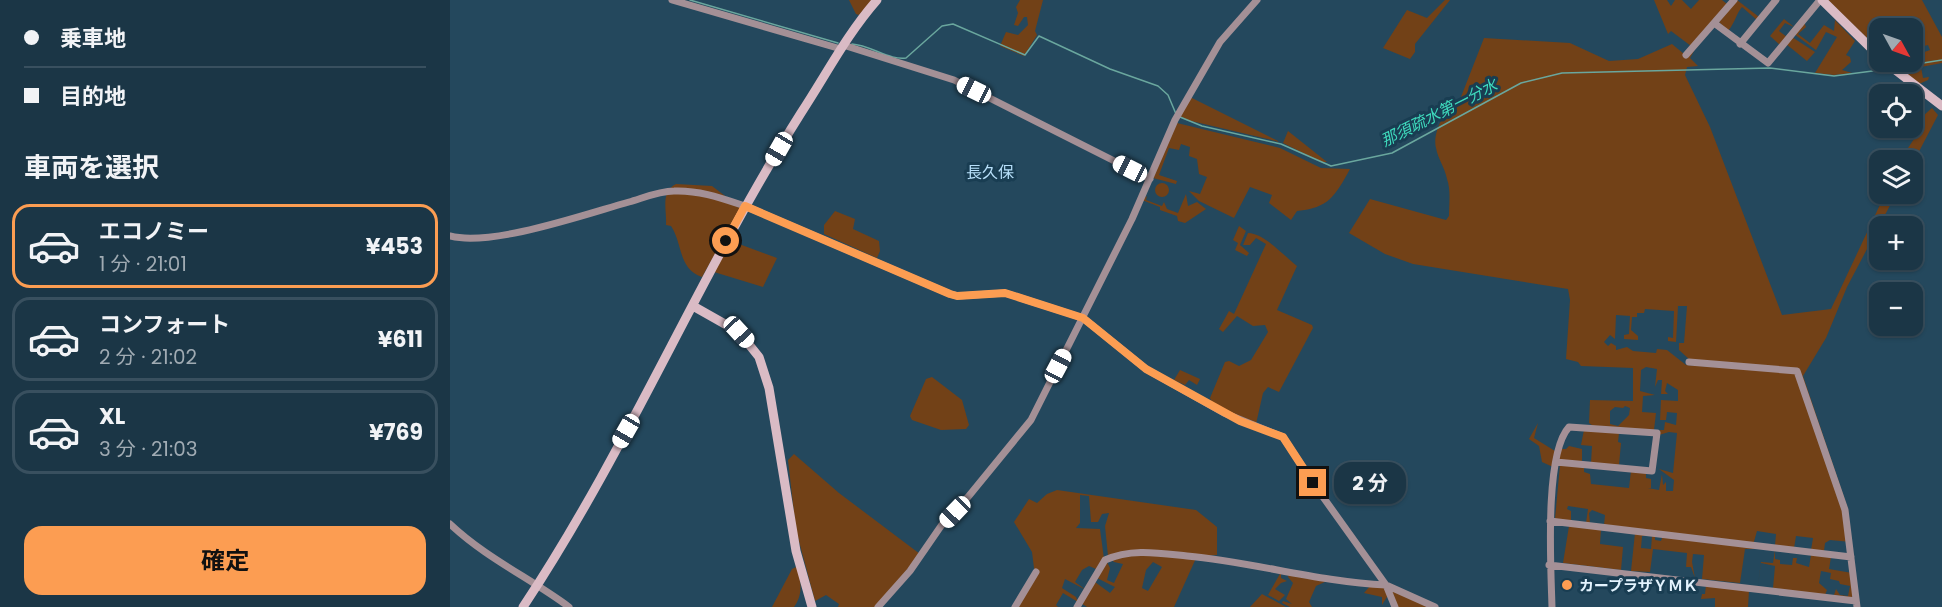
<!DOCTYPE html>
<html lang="ja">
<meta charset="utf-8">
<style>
:root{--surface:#1b3646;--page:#243e4d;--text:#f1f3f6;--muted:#a0abb3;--line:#39505f;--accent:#fc9d52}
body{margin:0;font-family:Poppins,"Noto Sans JP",sans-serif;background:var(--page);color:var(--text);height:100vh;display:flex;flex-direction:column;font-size:22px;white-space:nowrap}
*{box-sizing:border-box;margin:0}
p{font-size:20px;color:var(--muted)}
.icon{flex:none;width:33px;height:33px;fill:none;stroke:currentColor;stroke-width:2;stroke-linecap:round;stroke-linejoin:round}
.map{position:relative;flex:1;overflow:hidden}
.sheet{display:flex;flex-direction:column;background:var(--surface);width:450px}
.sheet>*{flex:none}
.top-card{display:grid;align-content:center;height:132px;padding:0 24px;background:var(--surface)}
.needle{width:39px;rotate:130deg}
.controls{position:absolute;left:1419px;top:18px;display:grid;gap:12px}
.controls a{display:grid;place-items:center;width:54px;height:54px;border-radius:12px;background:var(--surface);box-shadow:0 2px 4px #0004,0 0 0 2px var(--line);font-size:30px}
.end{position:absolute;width:27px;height:27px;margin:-14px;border:8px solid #fc9d52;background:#111;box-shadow:0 0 0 3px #111}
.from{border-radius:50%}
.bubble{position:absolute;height:42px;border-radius:18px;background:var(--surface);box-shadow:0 2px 4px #0004,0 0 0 2px var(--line);font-size:20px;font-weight:700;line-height:42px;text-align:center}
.car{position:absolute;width:18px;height:36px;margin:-18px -9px;border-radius:8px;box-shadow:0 0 4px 2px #0007;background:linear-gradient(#fff 24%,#345 0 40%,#fff 0 76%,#345 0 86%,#fff 0)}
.top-card b{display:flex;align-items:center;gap:21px;height:57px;font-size:22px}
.top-card b+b{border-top:2px solid var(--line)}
.top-card i{width:15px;height:15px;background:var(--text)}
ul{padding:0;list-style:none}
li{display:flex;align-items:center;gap:18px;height:84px;margin:0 12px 9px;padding:0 12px;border:3px solid var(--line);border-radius:18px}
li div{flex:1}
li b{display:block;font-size:22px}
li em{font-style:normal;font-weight:700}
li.selected{border-color:var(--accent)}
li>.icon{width:54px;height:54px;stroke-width:1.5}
h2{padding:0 24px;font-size:27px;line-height:72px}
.primary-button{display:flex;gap:12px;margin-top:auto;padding:12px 24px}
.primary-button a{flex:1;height:69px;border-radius:18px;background:var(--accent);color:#111;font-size:24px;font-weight:700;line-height:69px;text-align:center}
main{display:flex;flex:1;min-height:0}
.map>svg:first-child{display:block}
</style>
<main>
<section class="sheet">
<div class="top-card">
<b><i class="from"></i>乗車地</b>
<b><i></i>目的地</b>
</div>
<h2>車両を選択</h2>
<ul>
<li class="selected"><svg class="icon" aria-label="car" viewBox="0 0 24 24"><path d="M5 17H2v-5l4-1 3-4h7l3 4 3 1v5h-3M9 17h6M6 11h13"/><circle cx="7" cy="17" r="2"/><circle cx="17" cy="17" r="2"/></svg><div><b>エコノミー</b><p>1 分 · 21:01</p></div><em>¥453</em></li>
<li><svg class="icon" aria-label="car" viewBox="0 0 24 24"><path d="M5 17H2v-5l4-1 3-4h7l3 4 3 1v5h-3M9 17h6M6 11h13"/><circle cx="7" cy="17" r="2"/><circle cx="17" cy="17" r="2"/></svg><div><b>コンフォート</b><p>2 分 · 21:02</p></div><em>¥611</em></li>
<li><svg class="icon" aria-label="car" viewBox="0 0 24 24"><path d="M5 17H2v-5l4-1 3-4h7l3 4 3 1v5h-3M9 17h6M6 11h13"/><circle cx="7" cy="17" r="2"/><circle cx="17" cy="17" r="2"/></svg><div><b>XL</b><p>3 分 · 21:03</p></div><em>¥769</em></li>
</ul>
<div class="primary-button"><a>確定</a></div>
</section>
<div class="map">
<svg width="1492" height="607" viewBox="0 0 1492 607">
<rect width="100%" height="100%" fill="#24485d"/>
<path fill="#724117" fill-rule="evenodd" d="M399 0H423L409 15 406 14Z
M570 0H593L585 31 587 35 574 56 550 46 556 32 568 35 578 25 577 17H574L568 26 564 25 568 13 566 7Z
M995 0H1000L965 44V52L960 59 933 48 957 10 977 18Z
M1204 0H1217L1221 6 1225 0H1232L1241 9 1249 0H1272L1277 4 1241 46 1221 31 1218 34Z
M1287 0 1309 17 1307 20 1292 7C1286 14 1285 23 1278 31L1269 22Z
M1378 0H1472L1492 37V63L1471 67 1473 78 1479 77 1478 80 1469 84 1445 65 1462 62 1463 56 1480 50 1478 45 1463 49V45L1465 46 1472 38 1454 22 1448 28H1430L1429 45 1425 46Z
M1334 19 1344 27 1335 23 1329 31 1337 37 1330 45 1320 36Z
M1385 20 1405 41 1396 55 1400 57 1401 62 1392 70 1402 73 1384 75 1365 73 1387 37 1376 32 1366 50 1344 34 1354 22 1356 27 1348 34 1360 43 1374 25 1384 31Z
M1342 37 1365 52 1357 61 1336 44Z
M1034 38 1120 43 1159 61 1188 59 1222 44 1234 54 1244 51 1240 58 1248 66 1237 67 1235 75 1260 127 1332 315 1381 309 1435 194H1446L1397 287 1376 338 1353 376 1398 509 1401 542 1380 540 1375 543 1374 551 1361 550 1363 538 1346 536 1344 548 1325 545 1326 534 1307 531 1303 545 1306 549H1295L1290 583 1252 579 1254 555 1243 554 1242 562 1245 578 1241 567H1236L1237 553 1203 549 1200 572 1181 571 1185 533 1205 535V540L1211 541 1213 535 1154 525 1155 515 1142 510 1139 513 1140 523H1136L1138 509 1118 506 1117 509 1121 511V521L1105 519 1110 465 1134 467V472L1140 474 1141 484 1179 488 1181 471 1196 472V478L1201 479V488H1198L1209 490 1212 474 1213 485 1216 482V491H1223L1224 480 1209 469 1223 473 1227 433 1219 432 1209 435 1210 430H1214L1215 422 1226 425 1227 413 1217 412 1216 420H1210L1211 400 1228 401V390L1217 383 1215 391 1218 394H1211L1212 380H1208L1205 387 1207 369 1196 367 1191 370 1190 391 1205 395 1193 396 1192 412 1206 413 1204 430 1143 426 1139 423 1140 400 1183 401V368L1131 366 1128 362 1116 359 1120 300 1118 289 963 264 935 254 899 233 920 199 996 220 999 216C999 204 1001 190 997 179 995 168 988 159 986 148 982 134 995 106 1009 102ZM1228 306H1237L1234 343H1229V350L1240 360 1337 372 1236 365 1217 350 1207 349 1206 353 1183 351 1177 347 1166 350V346L1161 343 1158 346 1154 342 1160 335 1165 339 1166 315 1180 316 1179 334 1174 335V339L1188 340V336L1181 330 1182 317H1187V313H1194L1195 309 1224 311 1223 338 1218 337V341L1226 342ZM1175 406 1180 408 1179 415 1168 426 1160 424V411L1165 407 1173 408ZM1192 536H1202L1201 549 1191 548Z
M740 97 830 142 737 120 730 116Z
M1482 108 1488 115 1463 163 1462 160H1450L1466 136 1463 131 1465 123Z
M727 123 830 148 871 168 900 169C885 196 879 208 847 211L841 220 819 203 822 195 800 187 784 218 749 201 739 191 750 194 757 177 749 174 747 159 739 156 740 147 731 144 729 150 719 148 709 175 727 181 726 184 703 178Z
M838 131 877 162H871L833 143Z
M705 190a7 7 0 1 1 14 0a7 7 0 1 1-14 0Z
M226 184 262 186 291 208 252 277C228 269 233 244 221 226L216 225C217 210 210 192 226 184Z
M736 194 738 206 747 202 756 209 735 223 728 221 727 216 710 210V207L692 200 697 196 696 200 712 206 714 202 717 209 728 213Z
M385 211 405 219 403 229 429 241 430 251 427 258 374 234V225Z
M789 226 796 231 790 245 799 253 797 256 785 250 788 243 783 240Z
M798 233C814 233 834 256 847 266L827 310 862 325 863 328 829 392 818 387 813 393 806 424C792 420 765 412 760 398L775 362 779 361 789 366 801 360 818 332 815 325 803 326 787 316 773 332 769 329 779 311 784 314 816 244 806 238 800 245H793Z
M281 241 327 258 313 287 264 272Z
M730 370 750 379 747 385 739 380 735 385 724 380Z
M482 377 512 400 519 425 516 429 491 430 462 420 460 416 476 379Z
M1088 423 1084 438 1105 451 1103 467 1092 462 1089 446 1079 439Z
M1134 430 1169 433 1168 442 1171 443 1169 465 1141 463 1142 446 1131 445Z
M1119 446 1132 449V462L1109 460 1110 449H1116Z
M344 454 389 493 470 554 427 607H388L389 604 376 595 365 601 346 530 338 460Z
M607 490 746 510 767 527V555L747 556 724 607H637L631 603 645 582 660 593 665 587 647 578 657 562 660 568 657 580 664 583 673 564 664 562 658 556 655 526 659 513 652 514 648 522H641L639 496 630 495V523L626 528 650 529 654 559 646 569 639 566 632 570 625 582 636 590 615 579 612 588 626 597 628 602 613 593 606 605 608 607H567L585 576 582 552 564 522 579 499 587 503 597 494ZM703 562 712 567 698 591 692 588 696 570Z
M1119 526 1151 529 1150 544 1173 547 1171 570 1113 563Z
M1325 550V559L1330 560V564L1342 565 1343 558H1347L1346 563 1359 567 1361 555 1381 557 1379 569 1402 573V598L1384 595 1386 589 1390 595 1398 596 1400 586 1390 584 1389 581 1380 579 1381 573 1371 571 1369 583 1377 590 1375 595 1323 588 1325 566 1311 563 1308 585 1311 562 1323 563Z
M346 567 348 569C351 584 353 594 344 607H322L342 569Z
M831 572V578L837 581 831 583 825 589 835 595 829 601 818 595Z
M839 572 877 581 866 586 859 602 862 607H840L832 603 833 601 842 604 836 599 843 583 838 577Z
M1256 585 1299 591 1298 607H1265V598L1251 599 1252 594H1255Z
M920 586 934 587 938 595 932 605V597L914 593Z
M943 586 986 607H942L940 592Z
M812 594 836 607H800Z"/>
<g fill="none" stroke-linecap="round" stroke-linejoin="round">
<path stroke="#6aa79e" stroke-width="1.5" d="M240 0 388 43
M402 44C420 45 441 61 456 58L492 26 503 24 575 55 589 36 660 69 708 86 718 95 726 114
M1448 67 1492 60
M730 117 752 126 831 144 881 166 942 153 1071 83 1112 73 1320 68 1384 76 1438 69"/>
<path stroke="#a49096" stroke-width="7" d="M222 0 391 49
M1264 23 1318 63 1370 0
M1290 44 1326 0
M393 45 504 80 700 179
M1236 55 1284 0
M0 236C42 247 136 214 179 202 193 198 209 191 224 191 249 190 271 198 295 206L500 294 508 296 555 293 633 318 696 369 774 413 833 437 863 483 936 585 985 607
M1239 362 1347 371 1395 510 1407 607
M1100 521 1401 557
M0 524C36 558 80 578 119 607
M1099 565 1406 601
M936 585 945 607
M428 607 460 571 491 526 518 497 581 420 682 219 725 120 770 42 807 0
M565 607 586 572
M627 607 655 560C681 548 709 553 737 556 803 562 869 582 936 585
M1102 607C1101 569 1094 454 1119 427L1207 433 1202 471 1106 462"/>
<path stroke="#dabbc5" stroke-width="9" d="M1372 0 1430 57
M1435 62 1492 106
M243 306 289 332 309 357 319 388 346 551 362 607
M73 607C178 449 250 273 351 113 376 75 397 34 427 0"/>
</g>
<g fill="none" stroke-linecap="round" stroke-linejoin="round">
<path stroke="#fc9d52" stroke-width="8" d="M276 241 295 206 500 294 507 296 555 293 633 318 696 369 790 421 833 437 863 483"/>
</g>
<circle fill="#fc9d52" stroke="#193d52" stroke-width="2" cx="1117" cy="585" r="6"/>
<g text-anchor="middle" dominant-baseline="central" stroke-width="6" stroke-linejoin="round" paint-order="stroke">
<g font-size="15" font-weight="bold" fill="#e3f3fe" stroke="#193d52" text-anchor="start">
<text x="1129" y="585">カープラザＹＭＫ</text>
</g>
<g font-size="16" font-style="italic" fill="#3fdbbd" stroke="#193d52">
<text transform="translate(989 113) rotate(-27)">那須疏水第一分水</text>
</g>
<g font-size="16" fill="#b7dff9" stroke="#193d52">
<text x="540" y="172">長久保</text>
</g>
</g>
</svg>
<div class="controls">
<a><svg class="needle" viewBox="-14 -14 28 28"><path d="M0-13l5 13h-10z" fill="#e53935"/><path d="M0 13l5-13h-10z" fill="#a0abb3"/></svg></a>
<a><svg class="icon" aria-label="locate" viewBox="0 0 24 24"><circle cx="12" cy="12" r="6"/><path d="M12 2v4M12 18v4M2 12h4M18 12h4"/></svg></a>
<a><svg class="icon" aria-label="layers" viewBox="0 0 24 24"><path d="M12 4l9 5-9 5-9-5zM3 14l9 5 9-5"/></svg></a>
<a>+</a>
<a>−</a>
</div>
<i class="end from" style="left:276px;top:241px"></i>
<i class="end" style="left:863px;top:483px"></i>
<div class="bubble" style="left:884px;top:462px;width:72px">2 分</div>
<i class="car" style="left:524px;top:90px;rotate:296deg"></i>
<i class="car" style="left:329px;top:149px;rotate:210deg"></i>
<i class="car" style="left:680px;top:169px;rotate:297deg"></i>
<i class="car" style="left:289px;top:332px;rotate:137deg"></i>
<i class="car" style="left:608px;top:366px;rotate:28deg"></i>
<i class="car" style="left:176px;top:431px;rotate:210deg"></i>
<i class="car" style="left:505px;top:512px;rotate:224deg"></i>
</div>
</main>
